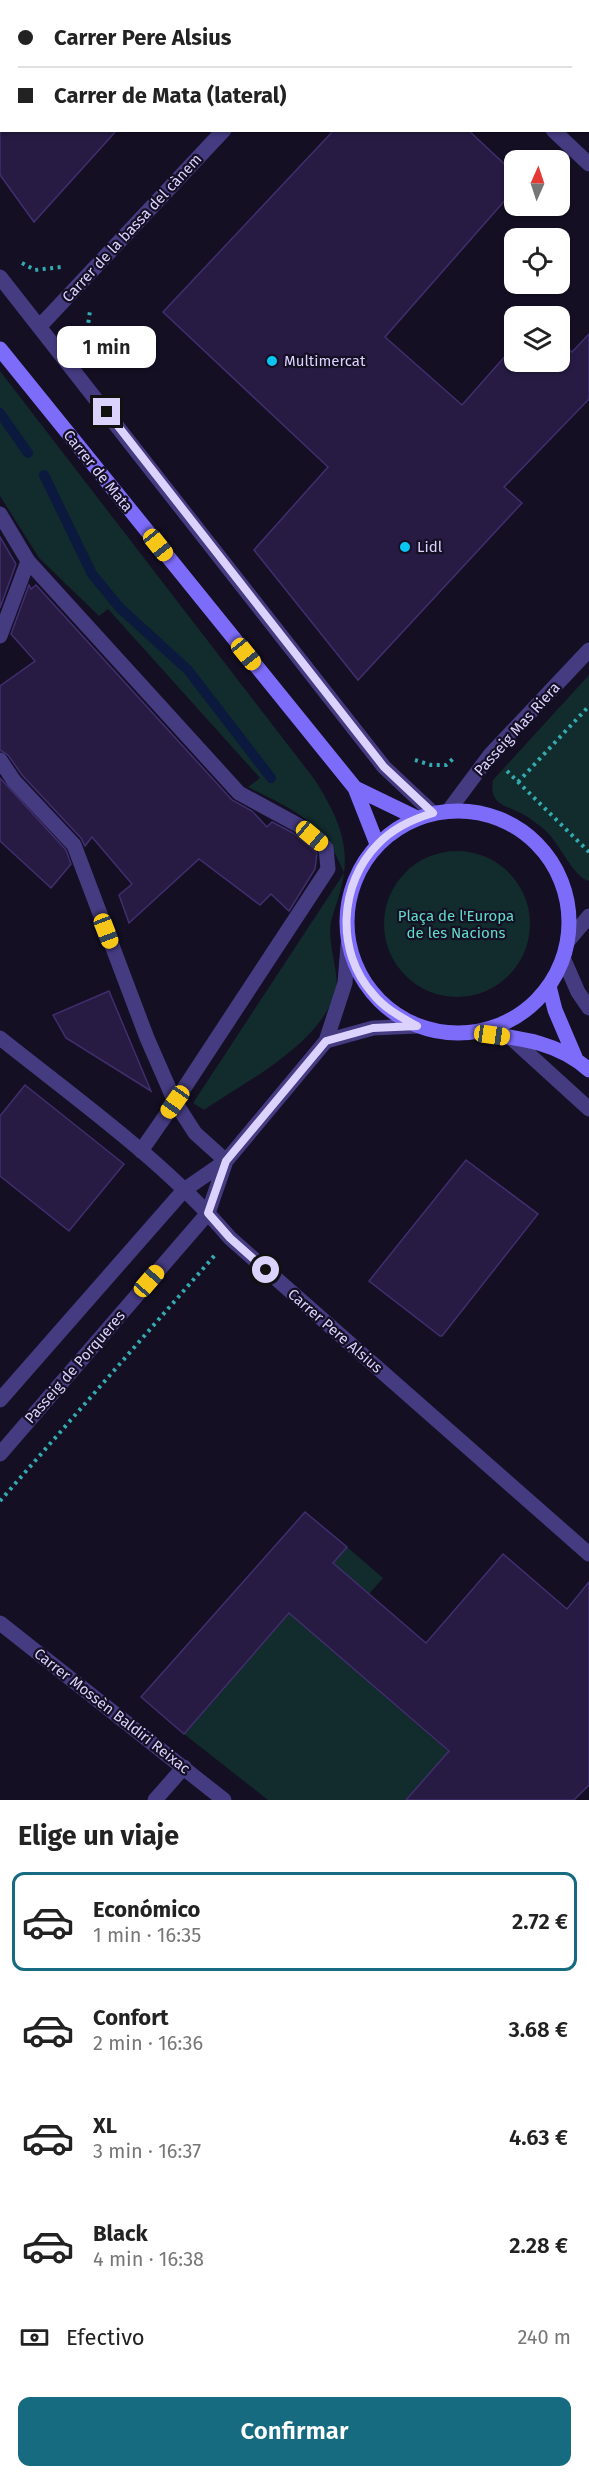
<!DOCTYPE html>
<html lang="es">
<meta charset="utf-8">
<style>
:root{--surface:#fff;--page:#f6f6f6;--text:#222;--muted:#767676;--line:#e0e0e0;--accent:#166b80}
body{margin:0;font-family:"Fira Sans",sans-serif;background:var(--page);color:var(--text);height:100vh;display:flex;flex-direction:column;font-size:22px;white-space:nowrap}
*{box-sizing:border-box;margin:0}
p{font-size:20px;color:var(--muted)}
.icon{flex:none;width:33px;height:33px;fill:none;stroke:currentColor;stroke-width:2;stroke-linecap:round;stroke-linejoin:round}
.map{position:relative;height:1800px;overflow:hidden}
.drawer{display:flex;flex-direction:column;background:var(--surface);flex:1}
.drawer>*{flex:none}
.banner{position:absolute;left:0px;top:0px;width:590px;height:132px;box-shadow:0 2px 4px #0004;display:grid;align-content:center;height:132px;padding:0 18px;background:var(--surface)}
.needle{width:39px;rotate:3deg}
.controls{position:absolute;left:504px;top:150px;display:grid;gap:12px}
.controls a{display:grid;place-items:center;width:66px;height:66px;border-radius:12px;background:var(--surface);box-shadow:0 2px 4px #0004;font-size:30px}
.end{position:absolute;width:27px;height:27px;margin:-14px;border:8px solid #dbd2fe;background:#111;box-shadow:0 0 0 3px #111}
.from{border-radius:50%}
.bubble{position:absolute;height:42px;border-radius:12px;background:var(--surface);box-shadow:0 2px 4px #0004;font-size:20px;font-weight:600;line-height:42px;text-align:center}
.car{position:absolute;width:18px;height:36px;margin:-18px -9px;border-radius:8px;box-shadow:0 0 4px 2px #0007;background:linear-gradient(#f5c518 24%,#345 0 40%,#f5c518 0 76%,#345 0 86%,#f5c518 0)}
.banner b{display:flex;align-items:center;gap:21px;height:57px;font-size:22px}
.banner b+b{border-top:2px solid var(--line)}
.banner i{width:15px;height:15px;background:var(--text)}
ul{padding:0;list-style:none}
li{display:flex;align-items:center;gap:18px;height:99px;margin:0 12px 9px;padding:0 6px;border:3px solid transparent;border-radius:12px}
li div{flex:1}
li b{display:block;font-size:22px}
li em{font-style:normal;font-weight:600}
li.active{border-color:var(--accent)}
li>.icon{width:54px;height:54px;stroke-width:1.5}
h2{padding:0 18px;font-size:27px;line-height:72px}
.pay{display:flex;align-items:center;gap:15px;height:66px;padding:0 18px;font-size:22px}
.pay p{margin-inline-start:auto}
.primary-button{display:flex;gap:12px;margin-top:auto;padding:12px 18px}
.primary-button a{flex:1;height:69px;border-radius:12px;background:var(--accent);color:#fff;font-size:24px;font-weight:600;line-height:69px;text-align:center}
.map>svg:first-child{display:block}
</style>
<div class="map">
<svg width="589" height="1800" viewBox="0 0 589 1800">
<rect width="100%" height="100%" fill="#140f23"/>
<path fill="#122b2c" d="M0 371 315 780C333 809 349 838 344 873 342 890 335 906 331 922 327 942 340 977 336 990 322 1043 247 1081 204 1110L193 1103 344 873C324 822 294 810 248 787L260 778 108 609 99 616 39 558 0 496Z
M589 675V881C573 877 560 844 545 830 539 825 532 820 526 816 509 805 488 807 493 780Z
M384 924a73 73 0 1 1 146 0a73 73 0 1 1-146 0Z
M347 1547 383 1578 325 1644 504 1800H268L184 1734Z"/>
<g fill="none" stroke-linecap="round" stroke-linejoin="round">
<path stroke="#0b193f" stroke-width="10" d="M0 413 28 453
M44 475 92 574 120 608 188 670 271 778"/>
</g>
<path fill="#271b43" stroke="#412e6e" stroke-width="1.5" d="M0 130H117L34 222 0 175Z
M334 130H468L514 173V190L385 337 462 405 514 346V362H560V341L572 352 589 334V399L504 487 522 503 358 680 254 550 328 467 163 312Z
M0 537 16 564 0 608Z
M29 585 31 589 36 585 232 800 252 811 267 827 272 822 293 833 317 853 315 869 289 911 271 894 260 905 199 859 129 923 119 895 132 884 92 837 85 846 81 838 22 775 8 755 0 750V686L35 661 11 634Z
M0 778 66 850 71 864 51 888 0 841Z
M109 991 151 1091 66 1038 53 1015Z
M25 1085 124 1164 69 1231 0 1176V1116Z
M466 1160 538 1214 442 1336H440L369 1281Z
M305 1512 347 1547 333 1563 426 1643 503 1554 567 1609 589 1582V1785L574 1800H406L449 1751 289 1613 184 1734 141 1697Z"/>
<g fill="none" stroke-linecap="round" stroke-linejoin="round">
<path stroke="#33acb1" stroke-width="4" stroke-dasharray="3 4.5" stroke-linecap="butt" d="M22 263 35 270 61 267
M85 345 90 311
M415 760 431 765H446L455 757
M507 771 589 852
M518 782 589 706
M0 1501 215 1255"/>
<path stroke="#443b80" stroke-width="15" d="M412 0 414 2
M347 2 348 0
M553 130 589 164
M0 277 384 767 433 813
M40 326 224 130
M0 514 28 561 239 793 298 825 326 848 328 869 175 1102 141 1151
M0 636 28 561
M0 760 14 781 74 845 147 1038 175 1102 195 1133 226 1161
M449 810 490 755 589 650
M568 941 589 916
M564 960 578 992 589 1008
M510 1037 589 1109
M0 1038C79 1101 164 1161 230 1238L589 1554
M326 1041 373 1028 417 1026
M0 1400 184 1190 226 1161 326 1041 345 983 348 945
M0 1454 208 1213 226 1161
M0 1623 224 1800
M155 1800 184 1767"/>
<path stroke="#7d6cfa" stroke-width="15" d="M0 349 355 788 377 844
M355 788 417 818
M347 922a111 111 0 1 1 222 0a111 111 0 1 1-222 0Z
M549 986 555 1010 575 1057
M480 1033C520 1038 558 1042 589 1070"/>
</g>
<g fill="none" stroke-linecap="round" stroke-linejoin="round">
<path stroke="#dbd2fe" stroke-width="8" d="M107 412 384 767 433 813C413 819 393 828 378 844 339 883 335 952 373 994 385 1009 401 1017 417 1026L373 1028 326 1041 226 1161 208 1213 230 1238 266 1270"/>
</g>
<g fill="#08c5f3" stroke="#140f23" stroke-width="2">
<circle cx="272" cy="361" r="6"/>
<circle cx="405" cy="547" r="6"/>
</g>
<g text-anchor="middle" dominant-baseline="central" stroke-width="4.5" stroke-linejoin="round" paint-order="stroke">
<g font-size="15" fill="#dbd2fe" stroke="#140f23">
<text transform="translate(132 228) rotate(-47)">Carrer de la bassa del cànem</text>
<text transform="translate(98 471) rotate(51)">Carrer de Mata</text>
<text transform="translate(517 729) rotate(-48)">Passeig Mas Riera</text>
<text transform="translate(335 1331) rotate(41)">Carrer Pere Alsius</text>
<text transform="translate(75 1367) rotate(-49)">Passeig de Porqueres</text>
<text transform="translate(112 1711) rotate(38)">Carrer Mossèn Baldiri Reixac</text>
</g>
<g font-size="15" fill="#dbd2fe" stroke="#140f23" text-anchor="start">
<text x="284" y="361">Multimercat</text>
<text x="417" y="547">Lidl</text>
</g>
<g font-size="15" fill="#60dbc8" stroke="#140f23">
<text x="456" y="916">Plaça de l'Europa<tspan x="456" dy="17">de les Nacions</tspan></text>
</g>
</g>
</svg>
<div class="controls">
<a><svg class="needle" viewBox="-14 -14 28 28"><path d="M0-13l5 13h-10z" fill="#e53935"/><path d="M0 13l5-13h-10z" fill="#767676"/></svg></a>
<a><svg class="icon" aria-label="locate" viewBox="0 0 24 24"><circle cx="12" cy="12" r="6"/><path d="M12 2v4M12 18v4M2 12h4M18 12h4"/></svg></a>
<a><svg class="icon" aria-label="layers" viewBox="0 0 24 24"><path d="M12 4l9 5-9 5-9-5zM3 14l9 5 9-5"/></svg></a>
</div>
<i class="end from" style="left:266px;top:1270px"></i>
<i class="end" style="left:107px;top:412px"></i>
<div class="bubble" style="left:57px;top:326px;width:99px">1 min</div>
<i class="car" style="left:158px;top:545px;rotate:141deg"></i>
<i class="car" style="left:246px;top:654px;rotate:141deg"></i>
<i class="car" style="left:312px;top:836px;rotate:130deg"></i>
<i class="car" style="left:106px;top:931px;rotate:159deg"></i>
<i class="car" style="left:492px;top:1035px;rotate:98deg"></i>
<i class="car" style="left:175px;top:1102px;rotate:215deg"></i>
<i class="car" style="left:149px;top:1281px;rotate:41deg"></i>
<div class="banner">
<b><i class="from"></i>Carrer Pere Alsius</b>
<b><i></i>Carrer de Mata (lateral)</b>
</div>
</div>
<section class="drawer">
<h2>Elige un viaje</h2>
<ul>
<li class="active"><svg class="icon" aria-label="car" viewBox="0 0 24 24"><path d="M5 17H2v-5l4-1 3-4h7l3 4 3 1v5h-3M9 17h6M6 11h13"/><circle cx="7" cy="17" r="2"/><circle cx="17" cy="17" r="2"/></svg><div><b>Económico</b><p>1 min · 16:35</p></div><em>2.72 €</em></li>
<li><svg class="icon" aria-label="car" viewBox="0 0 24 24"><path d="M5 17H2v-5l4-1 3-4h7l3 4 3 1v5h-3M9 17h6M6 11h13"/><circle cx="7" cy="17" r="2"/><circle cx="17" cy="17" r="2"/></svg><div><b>Confort</b><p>2 min · 16:36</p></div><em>3.68 €</em></li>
<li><svg class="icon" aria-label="car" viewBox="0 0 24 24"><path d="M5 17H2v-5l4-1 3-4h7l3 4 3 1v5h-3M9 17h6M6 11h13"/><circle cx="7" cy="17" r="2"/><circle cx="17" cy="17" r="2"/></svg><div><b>XL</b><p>3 min · 16:37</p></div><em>4.63 €</em></li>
<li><svg class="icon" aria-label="car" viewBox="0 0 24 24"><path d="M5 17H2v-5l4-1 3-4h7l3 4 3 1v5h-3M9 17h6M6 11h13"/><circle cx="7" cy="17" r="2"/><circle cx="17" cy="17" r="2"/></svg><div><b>Black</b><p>4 min · 16:38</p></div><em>2.28 €</em></li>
</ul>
<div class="pay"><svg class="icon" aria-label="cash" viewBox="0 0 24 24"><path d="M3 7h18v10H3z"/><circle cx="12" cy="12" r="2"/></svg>Efectivo<p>240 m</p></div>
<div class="primary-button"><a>Confirmar</a></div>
</section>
